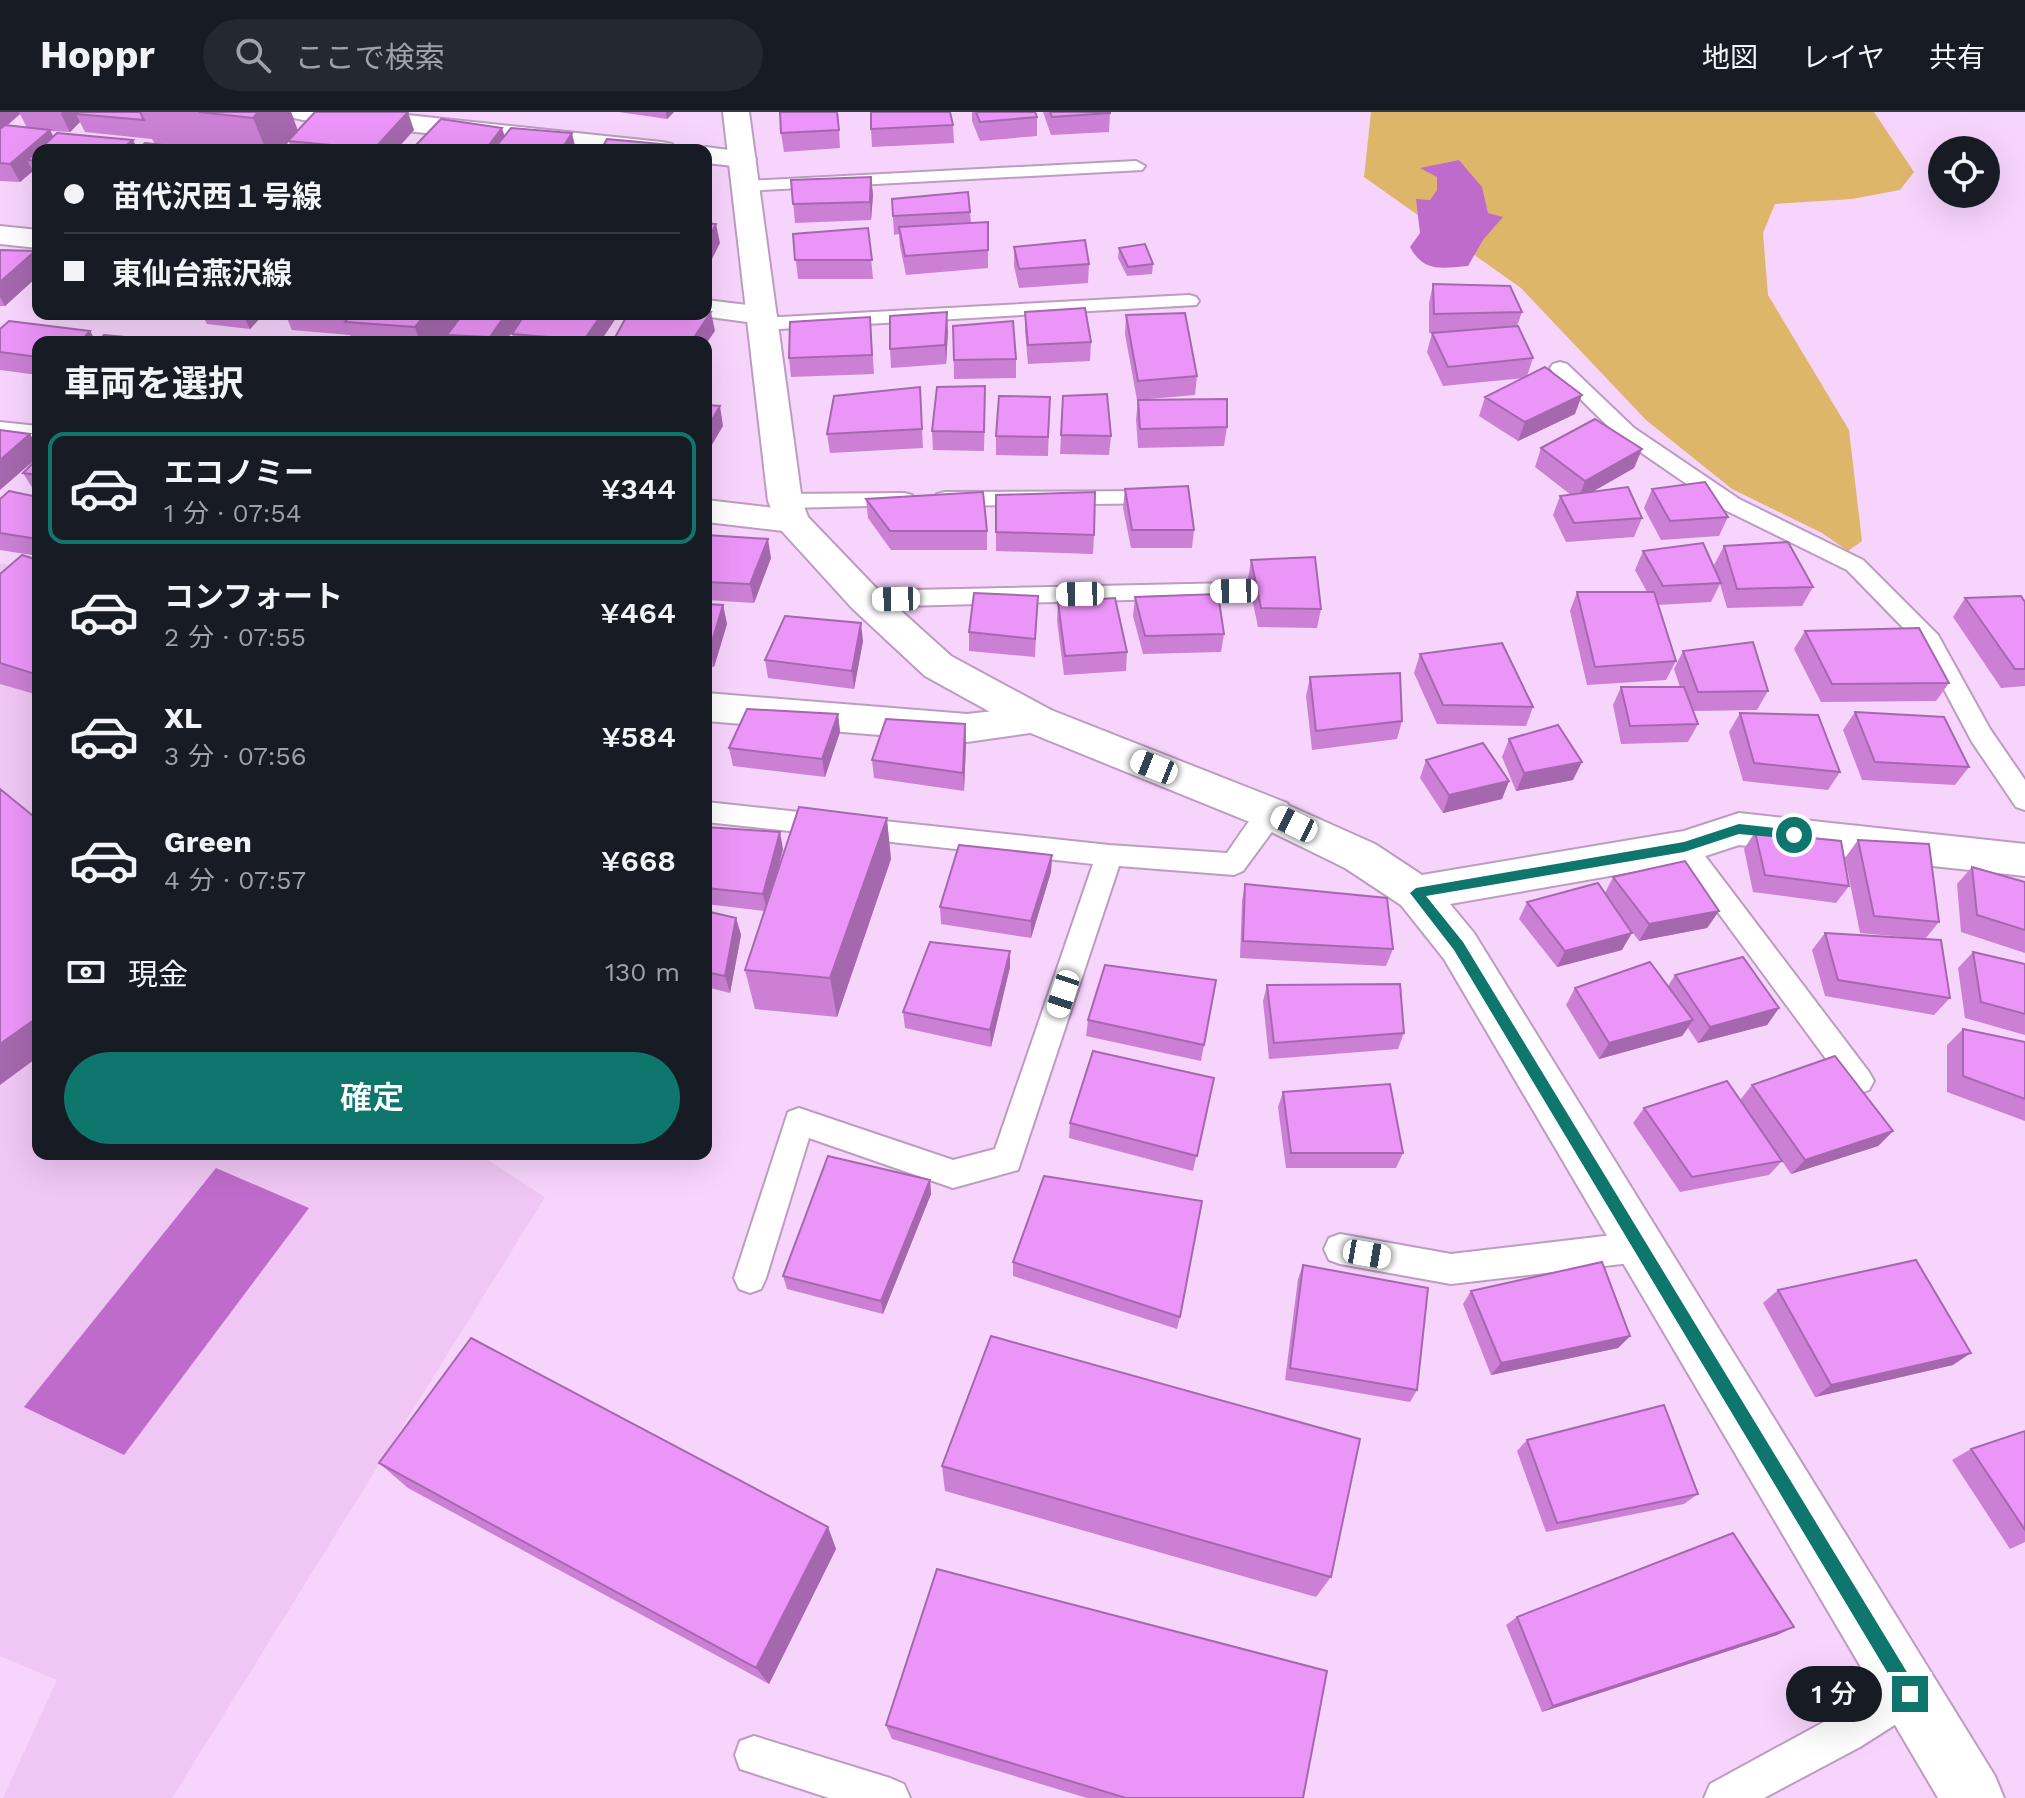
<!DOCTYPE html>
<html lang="ja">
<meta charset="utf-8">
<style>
:root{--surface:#171b24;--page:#242831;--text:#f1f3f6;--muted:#9ea1a6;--line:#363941;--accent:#0f766e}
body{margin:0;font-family:"Work Sans","Noto Sans JP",sans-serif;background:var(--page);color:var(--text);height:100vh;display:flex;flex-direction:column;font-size:30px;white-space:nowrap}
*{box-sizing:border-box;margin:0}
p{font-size:26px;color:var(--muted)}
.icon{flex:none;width:44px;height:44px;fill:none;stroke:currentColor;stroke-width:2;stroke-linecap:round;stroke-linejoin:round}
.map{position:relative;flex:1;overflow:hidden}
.details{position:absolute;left:32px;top:224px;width:680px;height:824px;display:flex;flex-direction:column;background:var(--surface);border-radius:16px;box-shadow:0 8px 32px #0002}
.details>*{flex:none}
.hud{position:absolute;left:32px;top:32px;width:680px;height:176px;border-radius:16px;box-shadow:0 8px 32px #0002;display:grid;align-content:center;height:176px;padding:0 32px;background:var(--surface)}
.tools{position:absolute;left:1928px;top:24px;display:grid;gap:16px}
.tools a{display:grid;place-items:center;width:72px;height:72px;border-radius:50%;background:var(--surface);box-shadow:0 8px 32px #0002;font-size:40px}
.end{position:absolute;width:36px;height:36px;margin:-18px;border:10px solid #0f766e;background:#fff;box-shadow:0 0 0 4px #fff}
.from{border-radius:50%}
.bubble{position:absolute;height:56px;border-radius:28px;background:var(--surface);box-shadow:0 8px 32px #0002;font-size:26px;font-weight:600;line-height:56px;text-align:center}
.car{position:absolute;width:24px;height:48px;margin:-24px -12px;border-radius:10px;box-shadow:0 0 6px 2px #0007;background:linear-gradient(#fff 24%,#345 0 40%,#fff 0 76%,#345 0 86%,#fff 0)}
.hud b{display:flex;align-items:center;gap:28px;height:76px;font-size:30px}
.hud b+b{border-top:2px solid var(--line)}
.hud i{width:20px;height:20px;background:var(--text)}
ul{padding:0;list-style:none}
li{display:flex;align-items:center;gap:24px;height:112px;margin:0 16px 12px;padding:0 16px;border:4px solid transparent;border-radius:16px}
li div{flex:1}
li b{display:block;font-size:30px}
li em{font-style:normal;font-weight:600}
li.active{border-color:var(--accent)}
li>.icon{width:72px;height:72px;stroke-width:1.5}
h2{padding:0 32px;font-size:36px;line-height:96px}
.pay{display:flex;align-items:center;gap:20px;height:88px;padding:0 32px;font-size:30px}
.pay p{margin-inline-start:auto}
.button{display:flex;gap:16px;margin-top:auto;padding:16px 32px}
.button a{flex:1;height:92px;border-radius:48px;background:var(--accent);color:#fff;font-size:32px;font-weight:600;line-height:92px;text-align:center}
header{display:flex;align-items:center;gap:48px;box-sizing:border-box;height:112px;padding:0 40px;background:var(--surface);border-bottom:2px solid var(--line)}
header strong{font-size:38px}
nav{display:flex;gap:44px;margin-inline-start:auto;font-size:28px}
.search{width:560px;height:72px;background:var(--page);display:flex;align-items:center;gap:20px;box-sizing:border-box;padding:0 28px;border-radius:44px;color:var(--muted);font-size:30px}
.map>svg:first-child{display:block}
</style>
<header>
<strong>Hoppr</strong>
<div class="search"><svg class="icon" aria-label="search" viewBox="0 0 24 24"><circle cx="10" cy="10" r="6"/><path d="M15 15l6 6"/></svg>ここで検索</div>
<nav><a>地図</a><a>レイヤ</a><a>共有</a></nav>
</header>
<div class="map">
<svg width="2025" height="1686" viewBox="0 0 2025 1686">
<rect width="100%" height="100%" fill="#f7d4fc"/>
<path fill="#efc6f4" d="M0 451 38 459V1042H479L545 1085 172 1686H3L57 1568 0 1544Z"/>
<path fill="#deb66a" d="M1371 0H1874L1914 60 1900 78 1852 87 1775 92 1763 121 1768 183 1849 318 1862 429 1848 439 1822 421 1732 377 1646 308 1521 176 1364 65Z"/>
<path fill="#bf6bcb" d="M1459 48 1482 75 1488 101 1503 105 1483 128 1468 154C1442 156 1424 161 1410 135L1420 121 1416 87 1430 88 1437 78V65L1420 56Z
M216 1056 309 1096 124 1343 24 1295Z"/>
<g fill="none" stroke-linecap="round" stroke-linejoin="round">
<g stroke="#bd9cc2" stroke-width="4">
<path id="service" d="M1136 49 1145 54 1142 58 745 79 736 74 745 69Z
M1189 183 1196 185 1199 189 1196 193 762 218 752 212 762 206Z
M1560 250 1567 252 1634 316 1739 387 1863 448 1938 523 1990 617 2025 668V698L2016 695 1972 630 1921 534 1847 458 1723 397 1620 326 1553 260 1550 256 1553 252Z
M1160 379 1168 381 1171 386 1168 391 945 394 937 392 934 387 937 382 945 380Z
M904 381 912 383 915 388 912 393 785 396 777 394 774 389 777 384 785 382Z
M1234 471 1242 473 1246 479 1242 485 865 495 857 493 853 487 857 481 865 479Z
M706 690 1109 733 1227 741C1240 724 1257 687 1281 695L1285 702 1243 759 1234 763 1119 754 1018 1058 953 1076 809 1026 766 1166 761 1177 750 1181 739 1177 734 1166 788 1000 799 996 953 1048 995 1037 1093 752 706 710Z
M1684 725 1693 728 1869 960 1874 969 1869 978 1859 982 1849 978 1675 742 1671 735 1675 728Z
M1639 1120 1650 1125 1655 1135 1650 1145 1639 1150 1451 1172 1340 1152 1329 1148 1324 1137 1329 1126 1340 1122 1451 1142Z
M1910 1563 1923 1569 1929 1582 1923 1595 1860 1635 1764 1686H1704L1710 1672Z
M754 1624 890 1666 904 1672 910 1686H829L740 1657 735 1643 740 1629Z"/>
</g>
<g stroke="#bd9cc2" stroke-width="4">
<path id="minor" d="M290 0H379L662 30 672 32 676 38H585L303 8 294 6Z
M706 35 752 41 756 47 752 53 742 55 706 51V38H696Z
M0 114 38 118V136L0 132Z
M706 188 773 196 777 203 773 210 762 212 695 203 706 202Z
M0 310 38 314V334L0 330Z
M706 388 792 398 804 401 810 409 804 417 792 420 706 410Z
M706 581 967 602 1037 594 1051 598 1057 608 1051 618 967 630 706 609Z
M1272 686 1375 732 1422 763 1684 719 1739 701 2025 732V764L1739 733 1684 751 1450 792 1474 821 1995 1664 2004 1686H1938L1444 847 1401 793 1345 756 1257 713 1251 702 1257 691Z"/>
</g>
<g stroke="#bd9cc2" stroke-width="4">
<path id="tertiary" d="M723 0H749L802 389 808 405 878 478 951 544 1051 598 1287 691 1293 702 1287 713 1272 718 1257 713 1023 618 925 564 852 496 780 417 768 389Z"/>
</g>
<use href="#service" fill="#fff" fill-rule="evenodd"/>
<use href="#minor" fill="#fff" fill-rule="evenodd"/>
<use href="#tertiary" fill="#fff" fill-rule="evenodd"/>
</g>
<path fill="#cb80d5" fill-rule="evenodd" d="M0 0H291L298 19 414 18 396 38H292L289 30 281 38H38V67L33 59 20 70 0 69ZM20 2 27 16 7 14ZM80 10 85 20 152 27 155 32 138 38 133 28 53 25 50 19 70 20Z
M619 0H674L667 7Z
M838 0 840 36 784 40 781 21Z
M972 0H1035L1037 5V24L980 29 972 9Z
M1043 0H1110L1109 20 1051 23Z
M953 13 954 31 872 35 871 17Z
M505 24 576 38H415L414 35Z
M871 65 873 83 871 108 795 111 791 68Z
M892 87 970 100 971 111 988 110V156L906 163 900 134 899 122 894 123Z
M868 116 873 167H798L793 122Z
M1014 135 1089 152 1088 171 1019 176 1014 154Z
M1119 136 1153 152 1152 162 1127 164 1118 146Z
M0 138 38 145V166L37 165 5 194H0Z
M1433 172 1522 200 1517 214 1533 246 1527 264 1575 302 1518 329 1479 304 1485 285 1524 266 1443 274 1427 240 1432 221H1429V191Z
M1025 200 1091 230 1090 249 1028 252 1025 219Z
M202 202H264L250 217 207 212Z
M285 202H525L505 230H353L350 223 292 218Z
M602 202H615L616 206 600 230H514L512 222Z
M1126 203 1197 264 1195 283 1137 288 1125 222Z
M870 205 874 262 791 265 789 246Z
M953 214 1016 247V266L954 267Z
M0 217 90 219 96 230H38V263L0 258Z
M948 219 946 252 891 256 890 237Z
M920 275 923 336 830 341 827 322Z
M1063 284 1111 324 1109 343 1060 342Z
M1050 285 1048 344 996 343V324Z
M1138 288 1227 315 1224 334 1138 336 1136 307Z
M985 293 984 339 933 338 932 319Z
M1541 336 1642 337 1634 356 1592 380 1642 406 1634 425 1566 430 1553 403 1560 384 1571 383 1535 355Z
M38 346V381L35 380 23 361Z
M1125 377 1194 418 1192 436H1131L1123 396Z
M1652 377 1728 405 1719 424 1661 428 1644 396Z
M996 383 1094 423 1093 442 996 439Z
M38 385V444L0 438V387Z
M866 387 987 419V438H891L868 406Z
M706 423 771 446 754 491 706 488Z
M1724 434 1813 475 1802 494 1727 496 1720 472 1711 490 1658 493 1676 549 1666 568 1587 573 1570 499 1577 480H1647L1635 458 1643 439 1717 462 1714 453Z
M38 448V583L0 572V462Z
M1251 448 1321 497 1317 516 1258 515 1248 467Z
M1038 484 1035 545 969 539V520Z
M1135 485 1224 522 1221 540 1143 542 1133 504Z
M1965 486 2025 490V574L2001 576 1953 505Z
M1058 490 1127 540 1126 559 1064 563 1057 509Z
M706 492 723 493 727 512 714 555 706 554Z
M1805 519 1949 571 1936 589 1821 590 1794 537Z
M863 529 854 577 768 566 765 548Z
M1683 539 1768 579 1757 598 1693 599 1698 612 1688 630 1621 632 1613 593 1621 575H1680L1674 557Z
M1420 542 1533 595 1526 614 1437 612 1414 561Z
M1310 565 1402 609 1397 627 1312 638 1306 584Z
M1855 600 1969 655 1955 673 1862 668 1843 618Z
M1740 601 1840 660 1828 678 1743 669 1729 620Z
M838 602 840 620 825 665 733 654 729 636Z
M965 612 966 631 964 679 874 666 872 648Z
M1509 627 1573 668 1516 679 1502 645Z
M1426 648 1509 669 1502 687 1443 701 1420 666Z
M706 715 783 737 776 764 891 747 837 905 755 897 745 858 765 799 706 792Z
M1755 720 1849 774 1836 791 1753 780 1744 737Z
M1858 728 1939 810 1925 827 1860 821 1845 746Z
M1052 743 1051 760 1031 826 941 812 940 795Z
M1972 755 2025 770V841L1961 820 1957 772Z
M1613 765 1719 799 1707 816 1639 829 1626 812 1622 838 1557 855 1519 807 1527 790 1605 781Z
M1245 772 1393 837 1386 854 1240 846 1242 789Z
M706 799 736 806 741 823 730 881 706 875Z
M1825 821 1950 886 1934 903 1825 884 1812 838Z
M1973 840 2025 852V923L1965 906 1958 856Z
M1010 855 991 935 905 916 903 900Z
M1675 863 1779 896 1767 913 1698 931 1688 916 1682 924 1599 947 1566 893 1575 876 1668 874Z
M1216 868 1201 949 1086 924 1088 908Z
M1267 873 1404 921 1398 937 1269 947 1263 889Z
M1963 917 2025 930V1009L1947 980V933Z
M1214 966 1193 1059 1069 1026 1070 1011Z
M1752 973 1893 1019 1878 1034 1791 1062 1782 1049 1769 1063 1680 1080 1633 1011 1644 996 1740 988Z
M1283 980 1403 1041 1396 1056H1286L1278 995Z
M930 1068 931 1082 883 1202 787 1177 783 1164Z
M1013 1150 1180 1205 1177 1217 1013 1164Z
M1303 1153 1417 1278 1410 1290 1285 1268 1298 1167Z
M1778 1178 1953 1253 1815 1285 1763 1191Z
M1471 1179 1630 1224 1618 1236 1491 1263 1463 1192Z
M2025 1319V1430L2010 1437 1952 1348 1971 1337Z
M1527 1328 1698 1382 1684 1392 1546 1420 1517 1339Z
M379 1351 828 1415 836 1437 769 1572 408 1376Z
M942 1354 1331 1465 1316 1485 945 1379Z
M1517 1505 1794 1515 1777 1523 1542 1600 1506 1513Z
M886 1613 1303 1686H1087L892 1627Z"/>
<path fill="#a568ae" d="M0 0H19L20 2 1 18 0 16Z
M62 0H90L76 2 80 10 70 20 61 2Z
M258 0H291L298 19 281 38H266L253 6Z
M408 0 414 18 396 38H375L374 37Z
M666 0H674L667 7Z
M502 16 508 34 505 38H485Z
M50 18 60 37 27 48 33 59 20 70 10 52Z
M572 21 576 38H561Z
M133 28 138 38H120Z
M871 65 873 83 871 108 870 90Z
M716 112 720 131 706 159V133Z
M35 139 38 145V160L34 159 37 165 5 194 0 185V170Z
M711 200 715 219 706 232V230H691Z
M947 200 948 219 946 252 945 233Z
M243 202H264L250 217Z
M425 202H471L447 223 449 230H420L415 215Z
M506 202H525L505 230H492L490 225Z
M602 202H615L616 206 600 230H585L584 228Z
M90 219 96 230H80Z
M1582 283 1575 302 1518 329 1525 310Z
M720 294 723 314 706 343V318Z
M30 322 38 335V345L0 378V348Z
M1642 337 1634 356 1578 388 1585 369Z
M768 427 771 446 754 491 750 472Z
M723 493 727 512 714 555 710 536Z
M861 511 863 529 854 577 852 559Z
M838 602 840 620 825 665 822 647Z
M965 612 966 631 964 679 963 661Z
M1582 650 1573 668 1516 679 1524 661Z
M1509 669 1502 687 1443 701 1449 683Z
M887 706 891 747 837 905 830 866Z
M780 720 783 737 767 800 763 782Z
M1052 743 1051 760 1031 826V809Z
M1719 799 1707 816 1639 829 1649 812Z
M736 806 741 823 730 881 725 864Z
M1632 821 1622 838 1557 855 1565 839Z
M1010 839V855L991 935 990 918Z
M1779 896 1767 913 1698 931 1710 915Z
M38 905V945L0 973V932Z
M1693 908 1682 924 1599 947 1609 931Z
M706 933 709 942 706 962Z
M1893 1019 1878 1034 1791 1062 1805 1048Z
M930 1068 931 1082 883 1202 881 1189Z
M1630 1224 1618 1236 1491 1263 1501 1251Z
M1971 1241 1953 1253 1815 1285 1831 1273Z
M828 1415 836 1437 769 1572 756 1556Z
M1794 1515 1777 1523 1542 1600 1553 1594Z"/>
<path fill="#ec95f8" stroke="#a568ae" stroke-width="2" d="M78 0H140L144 8 76 2Z
M199 0H258L253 6Z
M315 0H408L374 37 288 29Z
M780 0H837L839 18 781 21Z
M871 0H950L953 13 871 17Z
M976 0H1035L1037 5 980 10Z
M1050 0H1110V1L1052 5Z
M441 7 502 16 485 38H438L414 35Z
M5 13 50 18 10 52 0 51V17Z
M511 16 572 21 561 38H493Z
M57 21 133 28 120 38H39Z
M607 27 705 36 704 38H601Z
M145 31 208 38H137Z
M38 39V49L27 48Z
M871 65 870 90 793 92 791 68Z
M968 80 970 100 893 104 892 87Z
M988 110V138L905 144 899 115Z
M706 111 716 112 706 133Z
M868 116 872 148H795L793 122Z
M1085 128 1089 152 1019 157 1014 135Z
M1145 132 1153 152 1128 155 1119 136Z
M0 138 35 139 0 170Z
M1433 172 1510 174 1522 200 1434 202Z
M1085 196 1091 230 1028 233 1025 200Z
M706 199 711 200 691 230H635L613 229 628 202H706Z
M947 200 945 233 890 237V204Z
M1185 201 1197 264 1138 269 1126 203Z
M319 202H352L350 204Z
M352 202H425L415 215 345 210Z
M463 202H506L490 225 447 223Z
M525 202H602L584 228 512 222Z
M870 205 872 243 789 246 790 210Z
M9 209 90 219 80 230H38V245L0 240V217Z
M1013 209 1016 247 954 248 953 214Z
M1518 214 1533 246 1448 255 1432 221Z
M104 223 158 228 156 230H97Z
M1545 255 1582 283 1525 310 1485 285Z
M985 274 984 320 932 319 937 275Z
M920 275 922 317 827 322 834 284Z
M1107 282 1111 324 1061 323 1063 284Z
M999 284 1050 285 1048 325 996 324Z
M1227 287V315L1140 317 1138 288Z
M706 293 720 294 706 318Z
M1595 307 1642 337 1585 369 1541 336Z
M0 318 30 322 0 348Z
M38 346V363L23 361Z
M1705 370 1728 405 1670 409 1652 377Z
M1188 374 1194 418H1132L1125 377Z
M1628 375 1642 406 1574 411 1560 384Z
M9 379 38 385V427L0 421V387Z
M983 380 987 419H890L866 387Z
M1095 380 1094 423 996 420V383Z
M706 423 768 427 750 472 706 470Z
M1788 430 1813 475 1737 477 1724 434Z
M1703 431 1721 471 1663 474 1643 439Z
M22 443 38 448V563L0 551V462Z
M1315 445 1321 497 1261 496 1251 448Z
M1577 480H1654L1676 549 1595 555Z
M974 481 1038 484 1035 527 969 520Z
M1218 482 1224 522 1145 524 1135 485Z
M2021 484 2025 490V557H2015L1965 486Z
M1115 486 1127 540 1065 544 1058 490Z
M706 492 723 493 710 536H706Z
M785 504 861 511 852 559 765 548Z
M1919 516 1949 571 1832 572 1805 519Z
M1753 530 1768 579 1698 580 1683 539Z
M1502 531 1533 595 1443 593 1420 542Z
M1400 561 1402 609 1316 619 1310 565Z
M1621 575H1684L1698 612 1630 614Z
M747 597 838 602 822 647 729 636Z
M1855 600 1944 605 1969 655 1875 650Z
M1740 601 1818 603 1840 660 1754 651Z
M886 607 965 612 963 661 872 648Z
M1558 613 1582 650 1524 661 1509 627Z
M1483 631 1509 669 1449 683 1426 648Z
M0 677 38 708V905L0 932Z
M799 695 887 706 830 866 745 858Z
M706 715 780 720 763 782 706 776Z
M1755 720 1841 729 1849 774 1765 763Z
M1858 728 1929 732 1939 810 1874 804Z
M959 733 1052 743 1031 809 940 795Z
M1685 749 1719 799 1649 812 1613 765Z
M1972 755 2025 770V818L1977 803Z
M1598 771 1632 821 1565 839 1527 790Z
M1245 772 1387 786 1393 837 1243 829Z
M706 799 736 806 725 864 706 860Z
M1825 821 1941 828 1950 886 1838 868Z
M930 830 1010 839 990 918 903 900Z
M1973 840 2025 852V902L1981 890Z
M1743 845 1779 896 1710 915 1675 863Z
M1650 850 1693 908 1609 931 1575 876Z
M1105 853 1216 868 1204 933 1088 908Z
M1400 872 1404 921 1274 931 1267 873Z
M1963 917 2025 930V987L1963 964Z
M1093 939 1214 966 1197 1044 1070 1011Z
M1835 944 1893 1019 1805 1048 1752 973Z
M1727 969 1782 1049 1692 1065 1644 996Z
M1390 972 1403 1041H1291L1283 980Z
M828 1044 930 1068 881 1189 783 1164Z
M1044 1064 1202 1089 1180 1205 1013 1150Z
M1916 1148 1971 1241 1831 1273 1778 1178Z
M1602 1150 1630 1224 1501 1251 1471 1179Z
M1303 1153 1428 1176 1417 1278 1290 1256Z
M991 1224 1360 1327 1331 1465 942 1354Z
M471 1226 828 1415 756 1556 379 1351Z
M1664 1293 1698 1382 1557 1411 1527 1328Z
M2025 1319V1418L1971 1337Z
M1733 1421 1794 1515 1553 1594 1517 1505Z
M937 1457 1327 1559 1303 1686H1126L886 1613Z"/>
<path fill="#0f766e" d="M1739 712 1794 718 1801 723 1794 727 1739 722 1684 740 1426 784 1463 830 1916 1575 1919 1582 1916 1588 1910 1590 1904 1588 1454 838 1410 781 1416 776 1684 730Z"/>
</svg>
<div class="tools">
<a><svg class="icon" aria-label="locate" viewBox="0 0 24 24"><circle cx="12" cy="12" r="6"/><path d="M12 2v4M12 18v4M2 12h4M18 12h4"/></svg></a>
</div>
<i class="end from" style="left:1794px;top:723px"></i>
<i class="end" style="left:1910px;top:1582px"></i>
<div class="bubble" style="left:1786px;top:1554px;width:96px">1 分</div>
<i class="car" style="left:1234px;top:479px;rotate:269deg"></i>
<i class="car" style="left:1080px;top:482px;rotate:269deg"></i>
<i class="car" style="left:896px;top:487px;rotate:269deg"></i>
<i class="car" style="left:1154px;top:655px;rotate:292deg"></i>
<i class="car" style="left:1294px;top:712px;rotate:296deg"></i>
<i class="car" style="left:1063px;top:882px;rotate:198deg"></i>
<i class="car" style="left:1367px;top:1142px;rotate:100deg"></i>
<div class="hud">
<b><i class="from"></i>苗代沢西１号線</b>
<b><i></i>東仙台燕沢線</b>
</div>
<section class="details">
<h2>車両を選択</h2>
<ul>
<li class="active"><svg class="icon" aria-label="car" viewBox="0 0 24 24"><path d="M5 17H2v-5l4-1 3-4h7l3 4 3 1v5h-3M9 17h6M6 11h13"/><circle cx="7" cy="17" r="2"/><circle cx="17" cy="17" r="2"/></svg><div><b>エコノミー</b><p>1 分 · 07:54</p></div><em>¥344</em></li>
<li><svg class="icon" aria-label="car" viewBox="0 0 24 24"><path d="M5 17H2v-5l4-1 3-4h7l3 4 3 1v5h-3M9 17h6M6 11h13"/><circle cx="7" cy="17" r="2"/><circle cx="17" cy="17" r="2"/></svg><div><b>コンフォート</b><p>2 分 · 07:55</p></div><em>¥464</em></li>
<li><svg class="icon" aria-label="car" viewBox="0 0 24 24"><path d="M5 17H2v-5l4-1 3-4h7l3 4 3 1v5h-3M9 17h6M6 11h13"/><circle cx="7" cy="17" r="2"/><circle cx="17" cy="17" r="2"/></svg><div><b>XL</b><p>3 分 · 07:56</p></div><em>¥584</em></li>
<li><svg class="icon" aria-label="car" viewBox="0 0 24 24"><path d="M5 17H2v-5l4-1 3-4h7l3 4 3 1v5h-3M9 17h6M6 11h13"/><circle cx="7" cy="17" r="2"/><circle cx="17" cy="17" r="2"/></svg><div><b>Green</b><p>4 分 · 07:57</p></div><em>¥668</em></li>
</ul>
<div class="pay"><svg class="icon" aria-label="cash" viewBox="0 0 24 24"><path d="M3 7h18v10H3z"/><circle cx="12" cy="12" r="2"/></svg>現金<p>130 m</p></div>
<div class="button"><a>確定</a></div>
</section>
</div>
